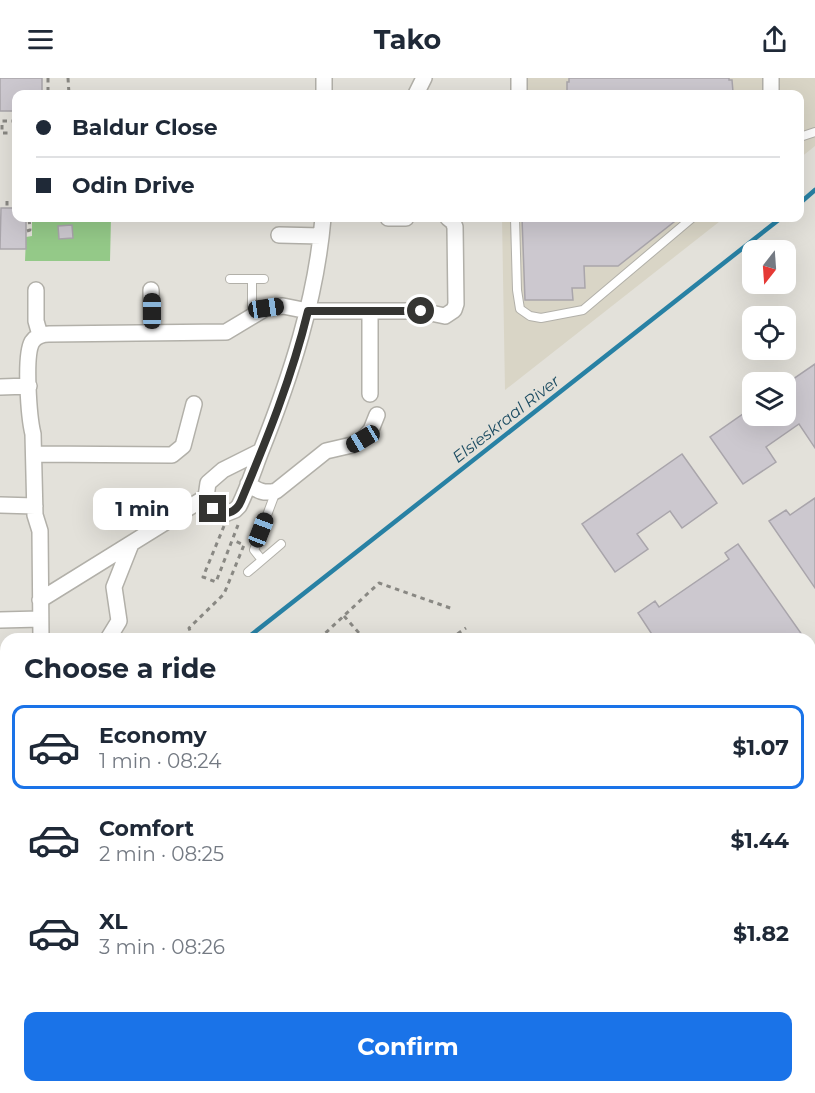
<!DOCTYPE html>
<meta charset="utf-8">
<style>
:root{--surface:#fff;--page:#f2f2f3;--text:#1f2937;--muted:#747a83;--line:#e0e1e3;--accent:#1a73e8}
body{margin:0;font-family:Montserrat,sans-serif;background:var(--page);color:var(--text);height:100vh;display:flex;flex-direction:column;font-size:22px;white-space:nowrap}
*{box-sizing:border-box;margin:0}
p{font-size:20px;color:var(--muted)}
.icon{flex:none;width:33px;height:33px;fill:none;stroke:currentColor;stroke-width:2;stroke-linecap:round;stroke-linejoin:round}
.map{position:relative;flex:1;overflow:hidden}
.panel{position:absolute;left:0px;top:555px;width:816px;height:460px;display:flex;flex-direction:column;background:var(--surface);border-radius:18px 18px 0 0;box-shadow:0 6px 24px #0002}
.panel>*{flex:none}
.top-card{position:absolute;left:12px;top:12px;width:792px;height:132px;border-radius:12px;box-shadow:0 6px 24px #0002;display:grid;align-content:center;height:132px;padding:0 24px;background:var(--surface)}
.needle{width:39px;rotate:197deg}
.buttons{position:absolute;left:742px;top:162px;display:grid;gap:12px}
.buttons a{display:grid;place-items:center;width:54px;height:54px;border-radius:12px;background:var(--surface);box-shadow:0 6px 24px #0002;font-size:30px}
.end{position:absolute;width:27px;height:27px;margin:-14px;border:8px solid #353532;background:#fff;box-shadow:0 0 0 3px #fff}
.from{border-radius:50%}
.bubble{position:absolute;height:42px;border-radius:12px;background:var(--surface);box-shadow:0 6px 24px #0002;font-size:20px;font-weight:700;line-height:42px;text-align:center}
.car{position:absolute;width:18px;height:36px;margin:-18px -9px;border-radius:8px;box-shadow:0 0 4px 2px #0007;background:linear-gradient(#222 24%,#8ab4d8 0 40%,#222 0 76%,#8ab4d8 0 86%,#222 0)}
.top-card b{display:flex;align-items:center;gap:21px;height:57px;font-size:22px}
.top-card b+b{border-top:2px solid var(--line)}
.top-card i{width:15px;height:15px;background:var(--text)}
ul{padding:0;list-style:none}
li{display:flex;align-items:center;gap:18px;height:84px;margin:0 12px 9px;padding:0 12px;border:3px solid transparent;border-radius:12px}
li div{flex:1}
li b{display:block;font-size:22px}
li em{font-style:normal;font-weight:700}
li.active{border-color:var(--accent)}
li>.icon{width:54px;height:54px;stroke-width:1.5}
h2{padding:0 24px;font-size:27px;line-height:72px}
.action{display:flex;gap:12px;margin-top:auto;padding:12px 24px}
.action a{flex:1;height:69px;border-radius:12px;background:var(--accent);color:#fff;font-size:24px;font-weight:700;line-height:69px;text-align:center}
header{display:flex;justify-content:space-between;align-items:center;height:78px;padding:0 24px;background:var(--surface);font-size:27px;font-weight:700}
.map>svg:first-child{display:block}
</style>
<header><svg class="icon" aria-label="menu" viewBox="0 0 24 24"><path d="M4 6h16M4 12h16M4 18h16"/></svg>Tako<svg class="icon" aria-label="share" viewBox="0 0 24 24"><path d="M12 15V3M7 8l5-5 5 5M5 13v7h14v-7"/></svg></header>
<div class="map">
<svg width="815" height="1015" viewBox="0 0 815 1015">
<rect width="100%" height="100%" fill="#e3e1da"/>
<path fill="#d9d5c6" d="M519 0H815V68L800 80V16H519Z
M502 140H724L505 312Z
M220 1010H423L422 1015H224Z"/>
<path fill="#94c988" d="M32 140H111L110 183H25L26 159 32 158Z
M6 830V1010H220L224 1015H0V832Z"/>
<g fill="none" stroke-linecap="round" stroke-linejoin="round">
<path stroke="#2881a4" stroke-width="4.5" d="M800 125 815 112
M246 561 781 140
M0 810 6 807"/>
</g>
<path fill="#ccc8cf" stroke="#a9a5ab" stroke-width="1.5" d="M0 0H42V16H16V33H0Z
M569 0H729V2H732L733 14H730V16H567V4H569Z
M1 130H13V134H16V140H26V171H0Z
M522 140H679L618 188H584L585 210H572L573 222H525Z
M72 147 73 160 59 161 58 148Z
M815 286V370L799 346 766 369 776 384 743 406 710 359 753 329V338H786V306Z
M682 376 717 425 682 450 670 433 637 456 648 471 615 494 582 446Z
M815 420V510L769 443 786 432 790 437Z
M738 466 805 561H655L638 535 655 523 659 529 729 481 725 475Z"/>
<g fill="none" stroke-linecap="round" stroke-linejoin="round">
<g stroke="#b2b0a9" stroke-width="10">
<path id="service" d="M800 59 815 54
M515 140 517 212 520 231 530 238 541 240 583 232 692 140
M230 201H264
M252 201V238
M262 482 254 472 276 413
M248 494 281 466
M413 1015 414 1010"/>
</g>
<g stroke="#b2b0a9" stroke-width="18">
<path id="minor" d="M324 0V16
M519 0V16
M771 0V16
M416 16 424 0
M388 140H406
M279 157 321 158
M36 212V243L40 257
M151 212 152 255
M370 233V316
M0 309 29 308
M261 373 223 392 208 405 206 419 213 431 225 436 235 432 239 428C248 410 254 391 261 373 291 298 316 221 323 140
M34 376 172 377 183 368 194 326
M248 406C258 413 264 416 276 413L326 373 352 367 363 361 371 352 377 337
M0 427 35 428
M40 522 206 419
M0 542 40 541
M41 561 40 453 35 437 33 356C29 340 24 278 32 264 36 258 42 256 49 256L226 254 266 230 283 228 308 233H421L445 238 454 232 456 226 455 149 453 144 448 140
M108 561 119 543 114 509 131 466
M810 592 815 589
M0 701H6
M810 996H815
M505 1015H513
M602 1015 664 1010
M708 1015 773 1010"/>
</g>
<path stroke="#898883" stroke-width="3" stroke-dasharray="4.5 4.5" stroke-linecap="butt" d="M48 0V16
M68 0 69 16
M16 43H2V55H16
M7 123V130
M27 153 30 152 29 140
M224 448 203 499 216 504 238 447
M344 538 359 555 354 561
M193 561 189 550 224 516 244 467 233 462
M319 561 379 505 453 531
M450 561 466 550
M810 783 815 790
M810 821 815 828
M0 1010H7
M113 1010 114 1015
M127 1010V1015
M142 1010 143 1015
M157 1010V1015
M171 1010V1015
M183 1010V1015
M198 1010 199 1015
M212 1010V1015
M98 1015 99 1010"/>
<use href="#service" stroke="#fff" stroke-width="8"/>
<use href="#minor" stroke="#fff" stroke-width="15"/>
</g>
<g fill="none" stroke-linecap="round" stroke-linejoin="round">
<path stroke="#353532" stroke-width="8" d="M213 431C224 439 236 435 241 423 267 361 292 299 308 233H421"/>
</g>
<g text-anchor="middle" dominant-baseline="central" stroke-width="5" stroke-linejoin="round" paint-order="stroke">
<g font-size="16" font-style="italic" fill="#1c4c62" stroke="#e3e1da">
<text transform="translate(506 341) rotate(-38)">Elsieskraal River</text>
</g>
</g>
</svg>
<div class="buttons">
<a><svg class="needle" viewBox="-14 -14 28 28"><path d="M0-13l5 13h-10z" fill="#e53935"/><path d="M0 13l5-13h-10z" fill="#747a83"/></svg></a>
<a><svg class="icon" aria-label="locate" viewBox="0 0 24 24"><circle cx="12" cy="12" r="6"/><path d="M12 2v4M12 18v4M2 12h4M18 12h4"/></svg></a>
<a><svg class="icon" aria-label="layers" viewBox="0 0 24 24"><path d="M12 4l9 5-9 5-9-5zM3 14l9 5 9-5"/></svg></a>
</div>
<i class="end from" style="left:421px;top:233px"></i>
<i class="end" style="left:213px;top:431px"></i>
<div class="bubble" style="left:93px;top:410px;width:99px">1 min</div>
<i class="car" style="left:266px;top:230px;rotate:82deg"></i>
<i class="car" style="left:152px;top:233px;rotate:0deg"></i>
<i class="car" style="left:363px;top:361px;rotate:239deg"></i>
<i class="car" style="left:261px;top:452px;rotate:21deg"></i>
<div class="top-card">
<b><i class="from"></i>Baldur Close</b>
<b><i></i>Odin Drive</b>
</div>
<section class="panel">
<h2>Choose a ride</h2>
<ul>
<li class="active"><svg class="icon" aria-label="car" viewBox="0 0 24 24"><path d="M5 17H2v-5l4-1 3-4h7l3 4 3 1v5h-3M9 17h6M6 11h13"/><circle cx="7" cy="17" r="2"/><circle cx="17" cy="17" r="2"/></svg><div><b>Economy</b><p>1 min · 08:24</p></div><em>$1.07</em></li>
<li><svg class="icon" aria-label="car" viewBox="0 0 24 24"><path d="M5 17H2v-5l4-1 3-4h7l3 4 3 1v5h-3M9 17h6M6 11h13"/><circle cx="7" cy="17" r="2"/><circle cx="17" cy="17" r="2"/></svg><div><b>Comfort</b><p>2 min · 08:25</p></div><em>$1.44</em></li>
<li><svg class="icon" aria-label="car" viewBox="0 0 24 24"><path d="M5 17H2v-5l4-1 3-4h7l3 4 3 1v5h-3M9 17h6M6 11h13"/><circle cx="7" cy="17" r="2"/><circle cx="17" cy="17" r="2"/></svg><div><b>XL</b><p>3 min · 08:26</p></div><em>$1.82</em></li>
</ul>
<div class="action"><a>Confirm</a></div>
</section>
</div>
